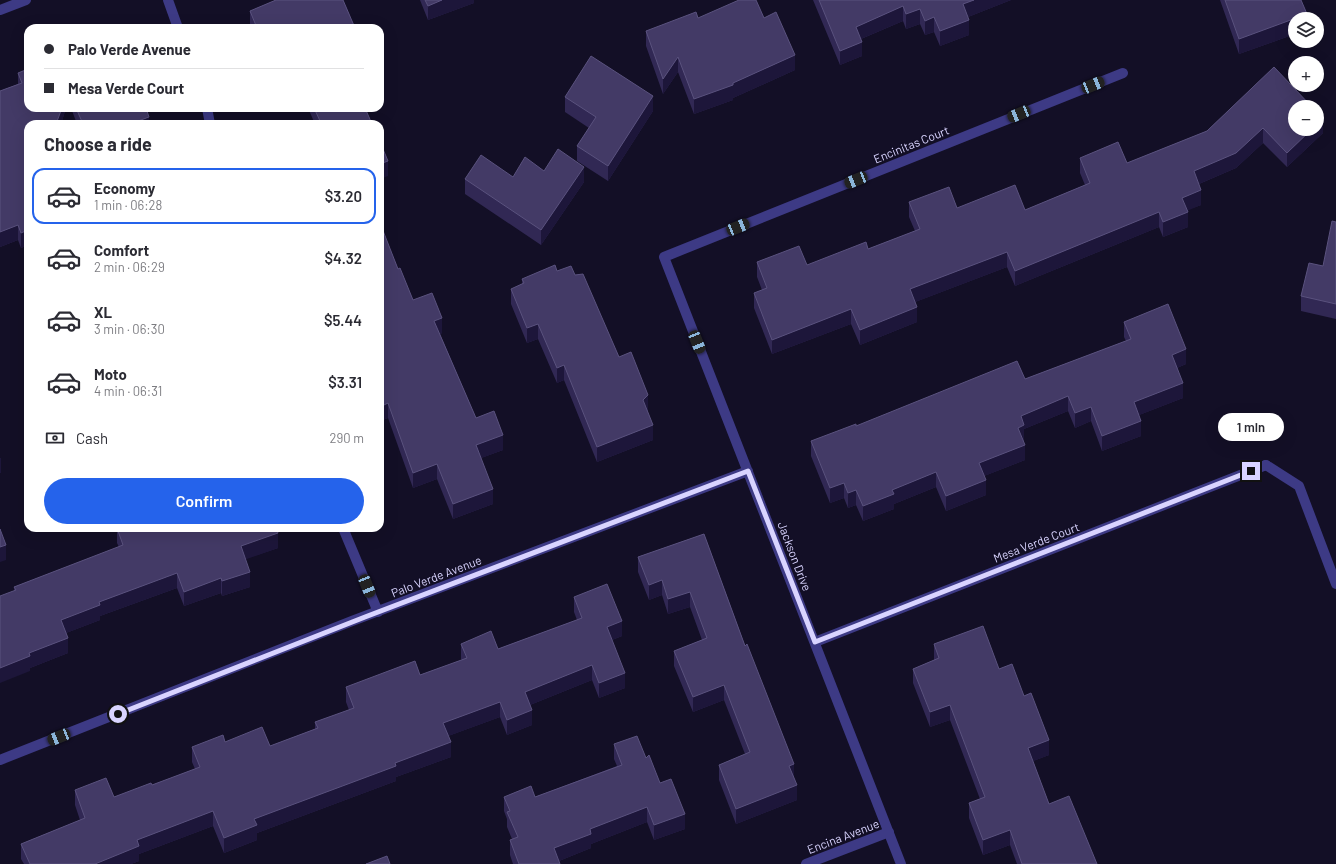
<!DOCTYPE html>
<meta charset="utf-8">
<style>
:root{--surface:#fff;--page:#f7f7f7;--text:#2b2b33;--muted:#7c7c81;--line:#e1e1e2;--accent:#2563eb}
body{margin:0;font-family:Barlow,sans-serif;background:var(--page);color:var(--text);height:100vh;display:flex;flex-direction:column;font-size:15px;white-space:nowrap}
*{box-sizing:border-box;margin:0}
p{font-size:13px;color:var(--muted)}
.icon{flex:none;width:22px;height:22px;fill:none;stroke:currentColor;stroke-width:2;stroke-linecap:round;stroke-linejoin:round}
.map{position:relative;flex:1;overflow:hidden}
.panel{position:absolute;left:24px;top:120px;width:360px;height:412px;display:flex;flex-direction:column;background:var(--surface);border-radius:12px;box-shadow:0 4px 16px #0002}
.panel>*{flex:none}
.banner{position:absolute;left:24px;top:24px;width:360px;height:88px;border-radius:12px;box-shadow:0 4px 16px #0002;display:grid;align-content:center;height:88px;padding:0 20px;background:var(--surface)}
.fabs{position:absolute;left:1288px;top:12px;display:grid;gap:8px}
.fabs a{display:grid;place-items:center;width:36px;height:36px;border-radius:50%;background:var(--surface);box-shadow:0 4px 16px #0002;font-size:20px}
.end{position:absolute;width:18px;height:18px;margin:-9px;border:5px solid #d9d4ff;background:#111;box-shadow:0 0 0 2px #111}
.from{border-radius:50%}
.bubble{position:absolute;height:28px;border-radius:14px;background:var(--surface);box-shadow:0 4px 16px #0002;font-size:13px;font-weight:600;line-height:28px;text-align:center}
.car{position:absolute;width:12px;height:24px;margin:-12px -6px;border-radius:5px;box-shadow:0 0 3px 1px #0007;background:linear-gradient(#222 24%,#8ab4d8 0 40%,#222 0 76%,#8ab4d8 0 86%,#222 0)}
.banner b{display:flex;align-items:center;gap:14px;height:38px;font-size:15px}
.banner b+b{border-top:1px solid var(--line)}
.banner i{width:10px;height:10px;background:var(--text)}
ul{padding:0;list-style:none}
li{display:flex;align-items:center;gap:12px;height:56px;margin:0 8px 6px;padding:0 12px;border:2px solid transparent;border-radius:12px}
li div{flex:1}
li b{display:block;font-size:15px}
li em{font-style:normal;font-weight:600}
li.selected{border-color:var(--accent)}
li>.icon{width:36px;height:36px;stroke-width:1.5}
h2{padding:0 20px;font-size:18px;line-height:48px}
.pay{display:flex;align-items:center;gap:10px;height:44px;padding:0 20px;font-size:15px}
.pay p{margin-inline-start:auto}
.button{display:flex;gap:8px;margin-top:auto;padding:8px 20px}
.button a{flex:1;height:46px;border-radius:24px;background:var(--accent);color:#fff;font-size:16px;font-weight:600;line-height:46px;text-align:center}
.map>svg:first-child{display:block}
</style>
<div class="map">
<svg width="1336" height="864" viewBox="0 0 1336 864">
<rect width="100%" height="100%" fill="#130f26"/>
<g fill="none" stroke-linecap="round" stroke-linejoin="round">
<path stroke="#3d3a85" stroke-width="10" d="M1266 465 1299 486 1336 584"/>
<path stroke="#3d3a85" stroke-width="10" d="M168 0 178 28
M207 108 210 124
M343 528 378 612
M815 642 1266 465
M0 760 352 621 748 471
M806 864 889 832
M901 864 664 257 1123 73"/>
<path stroke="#3d3a85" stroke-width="10" d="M0 10 26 0"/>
</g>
<path fill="#312854" d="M274 0H343L355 28H251L250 26V11L274 1Z
M420 0H474V3L428 20Z
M813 0H1011L968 17 969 35 940 46 934 32 925 35 920 24 906 29 903 21 861 39 862 56 840 65Z
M1220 0H1301L1307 19H1295V34L1239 54Z
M698 18H764L795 70 733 98V100L694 114 678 72 663 94 646 46V31Z
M1274 67 1323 133 1287 167 1263 143 1236 168 1199 184 1201 205 1187 210 1188 227 1163 237 1159 227 1015 286 1007 267 915 302 917 322 860 345 851 324 772 354 754 308V293L762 290 757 277V262L807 265 868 249 915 231 909 217V202L957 208 1025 210 1085 185 1080 173V158L1127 163 1207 131Z
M28 69V108H66L61 124H28V245L21 248 18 240 0 247V91L18 84V73Z
M565 97 653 111 608 181 577 161V146L589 128 565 112Z
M71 108H146L149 124H77Z
M308 108H365L372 124H315Z
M544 171 584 182 541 245 465 194V179L513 177Z
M1336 222V319L1301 311V296L1323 266Z
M380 223 398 269 413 300 442 333 440 334 476 418 503 450 481 458 493 504 453 519 437 479 413 488 388 418 380 421Z
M557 271 575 275 619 357 648 410 647 411 653 440 597 462 564 380 557 383 538 339 527 343 511 304V289L522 284V279Z
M1124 322 1186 364 1177 368 1183 398 1139 415 1141 436 1102 451 1091 421 1075 428 1068 411 1024 429V440L1023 441 1025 460 984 476 986 495 946 511 936 487 894 504V509L863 521 856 505 848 508 844 498 830 503 811 456V441L856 426 1025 379 1126 341 1124 337Z
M117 528 278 548 245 559 250 587 222 596 221 593 184 606 177 588 100 616V620L66 633 68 653 30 668V671L14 591V587L119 547 117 543Z
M704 534 794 778 797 800 736 824 719 780V765L745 754 724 700 693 712 674 666V651L702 640 690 607 668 614 662 595 649 600 638 572V557Z
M574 597 622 636 612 640 625 688 599 698 592 680 530 705 532 725 507 735 500 717 448 736 451 757 396 777V781L257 833V840L224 853 213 826 139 854V861L131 864H24L21 859V844L80 820 75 805V790L114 797 152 785 195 769 192 762V747L225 742 270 746 315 729V722L349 710 346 702V687L420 675 462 660 461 659V644L498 649 577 620 574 612Z
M934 644 999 669 1024 696 1049 755 1033 761 1049 804 1097 864H1017L1010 845 983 855 969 818V803L980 799 950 720 930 727 913 683V669L934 660Z
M614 744 646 758 685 829 654 840 647 822 591 844V848L559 861 560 864H513L510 855V840L512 839 507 827V819L504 811V797H535L617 766 614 759Z"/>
<path fill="#1d163a" d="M442 0H474V3L428 20V6Z
M974 0H1011L963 19V4Z
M903 6V21L856 41V27Z
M920 9V24L906 29V14Z
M1307 14V19H1295V34L1239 54V39Z
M934 17V32L925 35V21Z
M969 20V35L940 46V31Z
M862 42V56L840 65V51Z
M795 55V70L733 98V100L694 114V99L733 83Z
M678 57V72L663 94V79Z
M653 96V111L608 181V166Z
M62 108H66L61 124H56Z
M149 117V124H130Z
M1323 118V133L1287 167V153L1312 129H1317V124Z
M1263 128V143L1236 168 1194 186V171Z
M388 161V176L380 179V164Z
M584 167V182L541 245V230Z
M1201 190V205L1182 213V198Z
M1159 212V227L1015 286V271Z
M1188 212V227L1163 237V222Z
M18 225V240L0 247V232Z
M28 230V245L21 248V233Z
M1007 252V267L910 304V289Z
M917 307V322L860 345V330Z
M851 309V324L772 354V340Z
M442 318V333L434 336V321Z
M538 324V339L527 343V328Z
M1186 349V364L1172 370V355Z
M564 365V380L557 383V368Z
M1183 383V398L1134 417V402Z
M648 395V410L643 415V400Z
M1068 396V411L1024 429V440L1018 443V428L1021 416Z
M388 403V418L380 421V407Z
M1091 407V421L1075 428V413Z
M1141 421V436L1102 451V436Z
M653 425V440L597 462V447Z
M503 435V450L476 460V445Z
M1025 445V460L979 478V463Z
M0 458H1V473H0Z
M437 464V479L413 488V473Z
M936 472V487L894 504V509L863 521V506L892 490Z
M986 480V495L946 511V496Z
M844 483V498L830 503V488Z
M493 489V504L453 519V504Z
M856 490V505L848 508V493Z
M278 533V548L241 561V546Z
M6 545V560L0 562V547Z
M250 572V587L222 596V581Z
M177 573V588L100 616V620L61 635V620L99 602Z
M221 578V593L184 606V592Z
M662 580V595L649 600V585Z
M690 592V607L668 614V599Z
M622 621V636L607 642V627Z
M68 638V653L30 668V671L0 683V668L29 653Z
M592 665V680L525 707V692Z
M625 673V688L599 698V683Z
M724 685V700L693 712V697Z
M500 702V717L443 738V723Z
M950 705V720L930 727V712Z
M532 710V725L507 735V720Z
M1049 740V755L1028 763V748Z
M451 742V757L396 777V781L257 833V840L224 853V838L254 819 395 763Z
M794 764V779L789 766Z
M797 785V800L736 824V809Z
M647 807V822L591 844V848L554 863V848L590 829Z
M213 811V826L139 854V861L131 864H95L137 840Z
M685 814V829L654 840V825Z
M1010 830V845L983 855V840Z"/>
<path fill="#433a66" stroke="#5a527e" d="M276 0H343L355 28H257L250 11Z
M425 0H442L428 6Z
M739 0H756L764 18 776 12 795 55 733 83V85L694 99 678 57 663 79 646 31 696 12 698 18Z
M819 0H974L963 4 969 20 940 31 934 17 925 21 920 9 906 14 903 6 856 27 862 42 840 51Z
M1225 0H1301L1307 14 1239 39Z
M591 56 653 96 608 166 577 146 596 117 565 97Z
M1274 67 1312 107H1295V129H1312L1287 153 1263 128 1236 153 1194 171 1201 190 1182 198 1188 212 1163 222 1159 212 1015 271 1007 252 910 289 917 307 860 330 851 309 772 340 754 293 767 288 757 262 799 246 807 265 866 242 868 249 920 229 909 202 949 187 957 208 1015 185 1025 210 1090 183 1080 158 1118 142 1127 163 1207 131Z
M28 69V108H62L56 124H28V230L21 233 18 225 0 232V91L22 83 18 73Z
M76 108H146L149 117 130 124H83Z
M314 108H365L372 124H319L321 123Z
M1317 112 1323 118 1317 124Z
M380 142 388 161 380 164Z
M558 149 584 167 541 230 465 179 481 155 513 177 525 157 544 171Z
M1332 221 1336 222V304L1301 296 1309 263 1323 266Z
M380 223 398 269 400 268 413 300 432 293 442 318 434 321 476 418 494 411 503 435 476 445 493 489 453 504 437 464 413 473 388 403 380 407Z
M555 265 557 271 571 266 575 275 583 274 619 357 631 352 648 395 643 400 653 425 597 447 564 365 557 368 538 324 527 328 511 289 524 283 522 279Z
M1168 304 1186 349 1172 355 1183 383 1134 402 1141 421 1102 436 1091 407 1075 413 1068 396 1021 416 1024 425 1018 428 1025 445 979 463 986 480 946 496 936 472 892 490 894 494 863 506 856 490 848 493 844 483 830 488 811 441 856 424V426L1017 361 1025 379 1131 339 1124 322Z
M117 528H276L278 533 241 546 250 572 222 581 221 578 184 592 177 573 99 602 100 605 61 620 68 638 29 653 30 656 0 668V596L16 590 14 587 123 545Z
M0 529 6 545 0 547Z
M704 534 745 646 747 644 794 764 789 766 797 785 736 809 719 765 750 752 724 685 693 697 674 651 707 638 690 592 668 599 662 580 649 585 638 557Z
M607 584 622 621 607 627 625 673 599 683 592 665 525 692 532 710 507 720 500 702 443 723 451 742 395 763 396 766 254 819 257 825 224 838 213 811 137 840 139 846 95 864H30L21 844 85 818 75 790 106 778 114 797 151 783 152 785 200 767 192 747 223 735 225 742 262 727 270 746 318 728 315 722 354 708 346 687 415 661 420 675 467 658 461 644 491 631 498 649 582 618 574 597Z
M983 626 999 669 1012 664 1024 696 1031 693 1049 740 1028 748 1049 804 1069 796 1097 864H1022L1010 830 983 840 969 803 985 797 950 705 930 712 913 669 939 658 934 644Z
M637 736 646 758 649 755 660 783 671 779 685 814 654 825 647 807 590 829 591 834 554 848 560 864H519L510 840 518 837 507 812 510 811 504 797 531 786 535 797 622 765 614 744Z
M387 856 390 864H366Z"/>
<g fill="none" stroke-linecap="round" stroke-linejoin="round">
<path stroke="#d9d4ff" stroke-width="5" d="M118 714 365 617 748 471 815 642 1251 471"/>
</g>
<g text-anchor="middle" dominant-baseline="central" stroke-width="3" stroke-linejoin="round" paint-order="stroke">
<g font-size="12" fill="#d9d4ff" stroke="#130f26">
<text transform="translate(911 144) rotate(-22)">Encinitas Court</text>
<text transform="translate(1036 542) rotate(-21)">Mesa Verde Court</text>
<text transform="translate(795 556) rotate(69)">Jackson Drive</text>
<text transform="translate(436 576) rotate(-21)">Palo Verde Avenue</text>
<text transform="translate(843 836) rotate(-21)">Encina Avenue</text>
</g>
</g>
</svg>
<div class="fabs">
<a><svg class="icon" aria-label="layers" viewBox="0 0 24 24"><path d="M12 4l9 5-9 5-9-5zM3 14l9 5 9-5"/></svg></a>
<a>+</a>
<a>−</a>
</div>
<i class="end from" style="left:118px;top:714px"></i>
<i class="end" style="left:1251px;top:471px"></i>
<div class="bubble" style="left:1218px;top:413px;width:66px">1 min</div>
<i class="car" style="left:1093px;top:85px;rotate:68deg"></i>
<i class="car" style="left:1019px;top:114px;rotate:248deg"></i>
<i class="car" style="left:856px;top:180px;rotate:248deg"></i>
<i class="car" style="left:738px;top:227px;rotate:68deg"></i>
<i class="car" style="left:697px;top:342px;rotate:158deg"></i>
<i class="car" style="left:367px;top:586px;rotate:158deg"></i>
<i class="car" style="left:59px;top:737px;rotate:248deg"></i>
<div class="banner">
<b><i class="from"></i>Palo Verde Avenue</b>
<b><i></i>Mesa Verde Court</b>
</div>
<section class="panel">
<h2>Choose a ride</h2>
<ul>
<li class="selected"><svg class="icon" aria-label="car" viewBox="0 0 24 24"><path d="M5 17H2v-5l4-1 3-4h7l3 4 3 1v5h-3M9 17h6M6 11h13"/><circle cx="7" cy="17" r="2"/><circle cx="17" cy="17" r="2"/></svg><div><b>Economy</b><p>1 min · 06:28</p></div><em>$3.20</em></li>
<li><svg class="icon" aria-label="car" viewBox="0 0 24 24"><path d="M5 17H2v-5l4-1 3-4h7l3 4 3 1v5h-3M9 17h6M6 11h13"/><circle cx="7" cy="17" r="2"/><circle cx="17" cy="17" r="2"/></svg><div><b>Comfort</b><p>2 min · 06:29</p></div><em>$4.32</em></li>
<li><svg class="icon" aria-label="car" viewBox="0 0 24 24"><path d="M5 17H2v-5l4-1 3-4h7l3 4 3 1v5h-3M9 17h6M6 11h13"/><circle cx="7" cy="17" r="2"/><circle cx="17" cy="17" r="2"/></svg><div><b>XL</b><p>3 min · 06:30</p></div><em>$5.44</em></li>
<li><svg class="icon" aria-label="car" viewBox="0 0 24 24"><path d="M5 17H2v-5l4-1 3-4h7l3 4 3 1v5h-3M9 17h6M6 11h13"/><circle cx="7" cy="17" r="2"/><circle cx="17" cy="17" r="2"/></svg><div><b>Moto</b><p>4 min · 06:31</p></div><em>$3.31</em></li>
</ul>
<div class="pay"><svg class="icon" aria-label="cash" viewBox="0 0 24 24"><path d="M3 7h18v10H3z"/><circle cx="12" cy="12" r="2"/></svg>Cash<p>290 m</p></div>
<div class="button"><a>Confirm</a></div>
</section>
</div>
